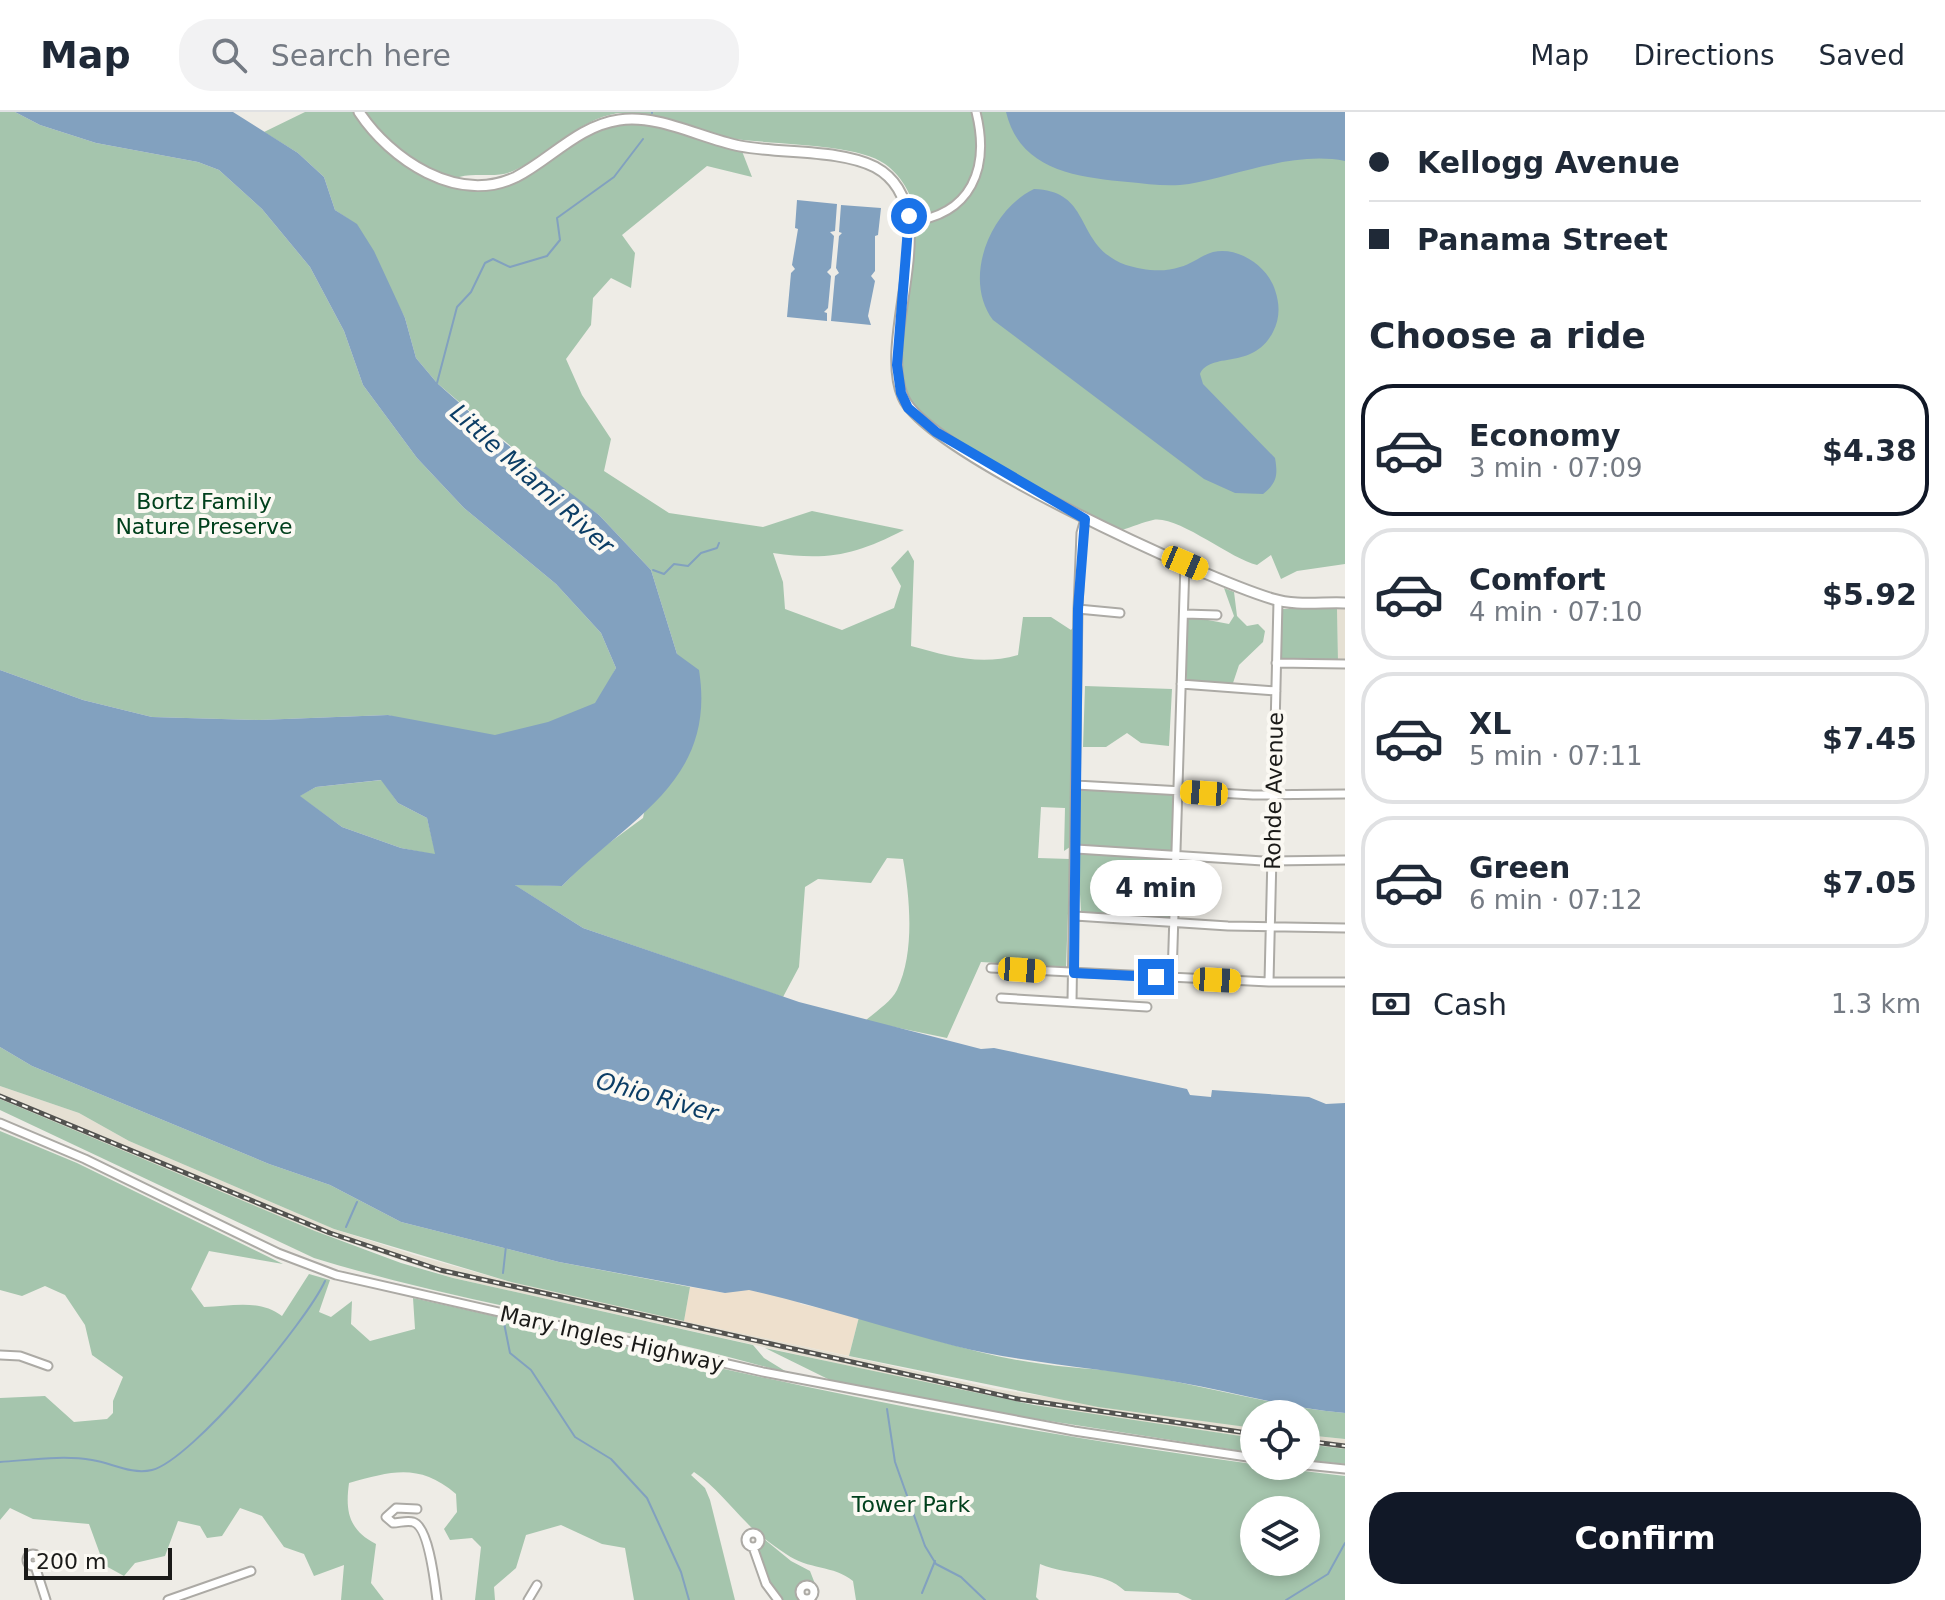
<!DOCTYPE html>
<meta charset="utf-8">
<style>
:root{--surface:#fff;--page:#f2f2f3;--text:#1f2937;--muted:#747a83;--line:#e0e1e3;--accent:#111827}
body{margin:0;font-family:"DejaVu Sans",sans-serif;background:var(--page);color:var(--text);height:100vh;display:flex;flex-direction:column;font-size:30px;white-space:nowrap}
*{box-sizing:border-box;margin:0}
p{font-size:26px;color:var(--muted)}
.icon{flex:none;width:44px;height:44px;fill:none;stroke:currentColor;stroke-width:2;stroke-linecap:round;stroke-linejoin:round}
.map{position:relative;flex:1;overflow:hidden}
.panel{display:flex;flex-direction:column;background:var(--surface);width:600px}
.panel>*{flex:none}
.top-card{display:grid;align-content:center;height:176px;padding:0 24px;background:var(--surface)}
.fabs{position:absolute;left:1240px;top:1288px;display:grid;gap:16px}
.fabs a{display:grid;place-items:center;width:80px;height:80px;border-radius:50%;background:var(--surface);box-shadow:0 4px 12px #0003;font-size:40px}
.scale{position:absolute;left:24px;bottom:20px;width:148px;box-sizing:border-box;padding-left:8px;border:4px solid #1a1a18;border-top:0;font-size:22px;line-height:28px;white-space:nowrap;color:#1a1a18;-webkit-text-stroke:6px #fbf9f3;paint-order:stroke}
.end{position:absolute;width:36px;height:36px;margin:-18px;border:10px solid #1a73e8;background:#fff;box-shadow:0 0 0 4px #fff}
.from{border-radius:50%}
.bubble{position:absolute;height:56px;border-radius:28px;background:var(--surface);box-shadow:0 4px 12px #0003;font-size:26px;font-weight:700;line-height:56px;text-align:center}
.car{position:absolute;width:24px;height:48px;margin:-24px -12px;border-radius:10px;box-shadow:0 0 6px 2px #0007;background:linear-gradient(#f5c518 24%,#345 0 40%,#f5c518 0 76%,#345 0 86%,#f5c518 0)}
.top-card b{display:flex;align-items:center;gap:28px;height:76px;font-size:30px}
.top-card b+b{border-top:2px solid var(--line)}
.top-card i{width:20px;height:20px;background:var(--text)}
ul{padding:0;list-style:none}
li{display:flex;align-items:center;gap:24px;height:132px;margin:0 16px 12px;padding:0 8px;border:4px solid var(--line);border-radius:32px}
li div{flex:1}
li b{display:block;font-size:30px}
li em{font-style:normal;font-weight:700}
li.current{border-color:var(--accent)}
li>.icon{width:72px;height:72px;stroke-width:1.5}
h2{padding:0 24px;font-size:36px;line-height:96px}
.pay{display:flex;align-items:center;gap:20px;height:88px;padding:0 24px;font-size:30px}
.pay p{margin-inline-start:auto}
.action{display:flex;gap:16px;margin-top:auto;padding:16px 24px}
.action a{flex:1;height:92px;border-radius:32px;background:var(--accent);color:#fff;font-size:32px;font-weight:700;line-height:92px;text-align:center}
header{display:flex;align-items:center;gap:48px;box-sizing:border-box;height:112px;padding:0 40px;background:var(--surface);border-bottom:2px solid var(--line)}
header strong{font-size:38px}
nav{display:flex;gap:44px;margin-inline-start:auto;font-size:28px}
.search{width:560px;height:72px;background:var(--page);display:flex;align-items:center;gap:20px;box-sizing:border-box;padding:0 28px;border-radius:32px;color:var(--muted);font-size:30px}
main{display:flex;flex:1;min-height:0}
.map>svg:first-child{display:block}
</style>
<header>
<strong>Map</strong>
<div class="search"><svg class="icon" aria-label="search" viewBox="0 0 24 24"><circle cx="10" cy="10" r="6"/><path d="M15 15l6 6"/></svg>Search here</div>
<nav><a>Map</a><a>Directions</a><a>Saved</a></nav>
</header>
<main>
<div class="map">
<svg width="1345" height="1488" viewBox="0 0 1345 1488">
<rect width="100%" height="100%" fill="#eeece6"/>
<path fill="#e5e0d3" d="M1345 496V549H1338L1337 497Z
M0 974 79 1001 129 1029 334 1117 415 1143 511 1170 997 1277 1254 1316V1326L1086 1302 948 1276 453 1166 315 1119 101 1030 0 987Z
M1306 1323 1345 1327V1337L1306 1332Z"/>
<path fill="#eee0cd" d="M750 1154 801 1192 859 1205 849 1244 684 1209 690 1175 725 1181Z"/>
<path fill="#a5c5ad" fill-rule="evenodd" d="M0 0H15L40 13 96 31 198 50 219 58 262 97 310 155 344 219 363 273 417 346 464 396 556 472 601 521 616 556 566 656 388 603 259 608 152 605 83 588 0 558Z
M305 0H1345V452L1297 459 1281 467 1271 443 1257 453C1230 447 1178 403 1153 408 1143 410 1132 415 1122 418L1088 402 1085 407 923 312 899 272 909 110 916 109C915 87 903 65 885 52 857 31 769 33 730 26 693 18 658 0 618 1 576 8 550 43 513 59 493 68 472 58 454 67L472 71 505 69 584 21 628 7 740 34 752 65 707 54 622 123 635 141 631 176 611 166 593 186 591 213 566 247 582 283 611 327 604 359 669 401 763 415 812 399 904 418C855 443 828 449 773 441L783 470 785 497 842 518 894 496 901 474 891 456 908 438 914 449 911 534C948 544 980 554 1018 543L1023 505H1051L1071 518 1075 513 1070 735 1064 739 1065 696 1041 695 1038 746 1070 747 1066 855 981 850 947 926 865 909C875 900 891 890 897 878 915 841 910 786 903 747L887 746 871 771 818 767 805 775 799 855 783 885 583 816 513 772 562 774 590 745 643 706 677 542 651 458 599 403 548 366 437 271 416 246 405 206 357 113 335 98 324 65 298 41 264 20Z
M1224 476 1234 480 1237 504 1247 514 1258 512 1265 519 1263 530 1239 553 1233 571H1187V504L1229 512 1234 504Z
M1280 497H1337L1338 549 1281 547Z
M1085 574 1172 577 1169 634 1141 631 1127 621 1106 635H1083Z
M382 668 398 691 427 706 436 743 401 736 342 715 299 684 316 675Z
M1083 675 1173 681V740L1081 734 1077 729 1078 684Z
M1086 740 1171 746V807L1081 801 1078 744Z
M0 935 32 954 269 1052 330 1073 401 1110 559 1150 690 1175 684 1209 511 1170 334 1117 129 1029 79 1001 0 974Z
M0 987 315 1119 401 1151 453 1166 753 1233 764 1246 790 1262C634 1215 470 1194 314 1146L0 998Z
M0 1019 77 1051 283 1152 209 1139 191 1177 204 1195C232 1194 260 1187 282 1204L309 1162 330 1168 319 1200 331 1205 352 1189 351 1212 370 1229 415 1217 413 1186C543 1214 672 1247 803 1274 982 1312 1165 1342 1345 1364V1488H1192L1178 1481 1125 1479C1103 1458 1071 1465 1040 1452L1036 1485 1039 1488H856L853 1469C834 1453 808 1458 786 1442 773 1433 758 1423 747 1411 729 1393 716 1375 694 1360L691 1363 705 1376 710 1388 735 1488H634L625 1436 602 1432 561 1413 526 1423 516 1456 494 1475 495 1488H475L481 1435 472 1426 450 1428 444 1417 457 1400 456 1382C419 1351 393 1359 349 1371 345 1400 349 1418 376 1432L371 1471 384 1488H341L344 1453 314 1464 304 1442 284 1435 262 1404 240 1396 222 1424 207 1426 200 1414 178 1409 165 1444 135 1451 124 1464 104 1453 89 1412 33 1407 10 1396 0 1408V1286L45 1284 74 1310 107 1307 113 1301V1289L123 1265 92 1243 85 1213 65 1183 45 1174 22 1184 0 1178ZM1254 1398H1306V1450H1254Z
M859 1205C919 1223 980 1244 1043 1252 1077 1257 1112 1257 1146 1264 1212 1276 1280 1295 1345 1301V1327L1306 1323V1302H1254V1316L1098 1295 849 1244Z
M765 1236 1034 1293 1254 1326V1341L1004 1302 832 1269Z
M1306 1332 1345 1337V1352L1306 1348Z
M764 1427 791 1449 810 1459 817 1477 805 1470 797 1480 801 1488H781L772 1478 757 1442Z"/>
<path fill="#82a1bf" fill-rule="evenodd" d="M15 0H233L298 41 324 65 335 98 357 112 374 139 405 206 416 246 437 271 499 326 599 403 651 458 677 542 699 558C717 671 628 706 562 774L515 773 583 816 799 890 981 937 994 936 1187 977 1190 983 1211 985 1212 978 1309 985 1326 992 1345 991V1301C1288 1296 1234 1280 1177 1270 1103 1256 1028 1252 955 1234 886 1216 818 1194 749 1178L725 1181 559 1150 401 1110 330 1073 269 1052 32 954 0 935V558L83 588 152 605 259 608 388 603 495 623 548 610 595 591 616 556 601 521 556 472 464 396 417 346 363 273 344 219 310 155 262 97 219 58 198 50 96 31 40 13ZM381 668 398 691 427 706 435 742 401 736 342 715 300 684 316 675Z
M1006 0H1345V49C1294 39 1239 63 1189 72 1169 75 1148 72 1128 70 1078 65 1020 59 1006 0Z
M1034 77C1094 79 1073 134 1126 153 1142 158 1163 161 1180 155 1192 152 1202 143 1213 140 1239 134 1268 155 1275 178 1280 193 1280 206 1273 220 1253 259 1211 239 1200 262L1203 272 1275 346C1278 363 1277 371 1263 382L1235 381 1204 367 993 208C962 167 990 98 1034 77Z
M797 88 837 92 835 119 830 120 834 124 831 156 827 160 831 164 828 196 824 200 827 201V209L787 205 791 161 795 157 792 153 798 117 795 116Z
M841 93 881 96 878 123 875 124V159L871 164 875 169 868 204 871 213 831 209 835 164 839 161 836 156 839 124 842 121 839 120Z"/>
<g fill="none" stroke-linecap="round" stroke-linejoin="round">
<path stroke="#82a1bf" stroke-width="2" d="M652 1V0
M437 271 457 195 471 180 485 151 493 147 510 155 547 144 560 128 557 106 614 65 643 27
M653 458 664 462 674 452 688 454 701 441 717 436 719 431
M346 1115 357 1090
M503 1161 506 1134
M504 1211 510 1241 531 1258 575 1325 611 1347 647 1386 681 1460 689 1488
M887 1297 895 1350 925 1434 936 1452 961 1465 985 1488
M0 1350C30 1348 63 1343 92 1348 112 1351 131 1363 152 1358 192 1348 307 1209 325 1169
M922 1481 935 1449
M1286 1488 1328 1462 1345 1431"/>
<g stroke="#acaaa5" stroke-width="11">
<path id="minor" d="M909 110C972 103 990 56 976 0
M1078 497 1120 501
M1185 502 1217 503
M1276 551 1345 552
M1181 572 1276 579
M1076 673 1253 683 1345 682
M1076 737 1263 749 1345 748
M1075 804 1228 814 1345 816
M991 856 1269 870H1345
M1172 866 1185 451
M1269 870 1278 489
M1001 886 1147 895
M1072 890 1078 497 1081 421 1085 407
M0 1011 85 1047 278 1141 336 1163 763 1260 1074 1319 1254 1346
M0 1243 20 1244 48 1254
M1306 1353 1345 1357
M417 1397 396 1396 386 1405 393 1411C399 1411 407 1408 413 1410 429 1414 435 1473 437 1488
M746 1428a7 7 0 1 1 14 0a7 7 0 1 1-14 0Z
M753 1435 766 1472 778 1488
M27 1448a6 6 0 1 1 12 0a6 6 0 1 1-12 0Z
M35 1454 46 1488
M800 1480a7 7 0 1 1 14 0a7 7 0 1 1-14 0Z
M168 1488 251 1459
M528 1488 537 1473"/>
</g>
<g stroke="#acaaa5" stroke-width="13">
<path id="major" d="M359 0C390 47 457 93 516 65 551 47 578 14 619 8 659 2 700 26 740 34 780 42 840 37 875 55 949 95 876 222 903 285 926 340 1208 468 1273 487 1295 494 1322 490 1345 491"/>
</g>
<use href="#minor" stroke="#fff" stroke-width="7"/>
<use href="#major" stroke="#fff" stroke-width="9"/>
<g stroke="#535350" stroke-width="5">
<path id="rail" d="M0 984 330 1121 440 1158 1018 1287 1254 1322
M1306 1329 1345 1334"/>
</g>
<use href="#rail" stroke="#fbf9f3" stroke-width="2" stroke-dasharray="6" stroke-linecap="butt"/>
</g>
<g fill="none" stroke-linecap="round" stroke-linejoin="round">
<path stroke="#1a73e8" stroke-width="10" d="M909 104 897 253 901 281 908 296 936 320 1085 407 1078 497 1074 861 1156 865"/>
</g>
<g text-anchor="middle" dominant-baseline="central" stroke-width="8" stroke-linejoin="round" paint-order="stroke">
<g font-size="22" fill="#00401c" stroke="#fbf9f3">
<text x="204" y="389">Bortz Family<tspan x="204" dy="25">Nature Preserve</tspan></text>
<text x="911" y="1392">Tower Park</text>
</g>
<g font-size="22" fill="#1a1a18" stroke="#fbf9f3">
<text transform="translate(1274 679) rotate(-89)">Rohde Avenue</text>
<text transform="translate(612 1227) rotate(13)">Mary Ingles Highway</text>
</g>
<g font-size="24" font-style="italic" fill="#0b3d65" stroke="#fbf9f3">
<text transform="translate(532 367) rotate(42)">Little Miami River</text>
<text transform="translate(657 985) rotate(16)">Ohio River</text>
</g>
</g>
</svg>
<div class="fabs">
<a><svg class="icon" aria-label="locate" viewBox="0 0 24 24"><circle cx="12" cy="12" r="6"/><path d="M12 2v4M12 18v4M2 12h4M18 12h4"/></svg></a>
<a><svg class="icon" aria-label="layers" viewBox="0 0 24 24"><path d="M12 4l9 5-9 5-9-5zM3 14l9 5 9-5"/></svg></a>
</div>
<div class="scale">200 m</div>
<i class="end from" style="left:909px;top:104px"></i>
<i class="end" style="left:1156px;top:865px"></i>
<div class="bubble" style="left:1090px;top:748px;width:132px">4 min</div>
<i class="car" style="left:1185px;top:451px;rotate:113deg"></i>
<i class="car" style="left:1204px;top:681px;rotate:274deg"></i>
<i class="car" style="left:1022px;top:858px;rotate:94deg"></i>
<i class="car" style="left:1217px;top:868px;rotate:93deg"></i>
</div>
<section class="panel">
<div class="top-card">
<b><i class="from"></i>Kellogg Avenue</b>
<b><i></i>Panama Street</b>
</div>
<h2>Choose a ride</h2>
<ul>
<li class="current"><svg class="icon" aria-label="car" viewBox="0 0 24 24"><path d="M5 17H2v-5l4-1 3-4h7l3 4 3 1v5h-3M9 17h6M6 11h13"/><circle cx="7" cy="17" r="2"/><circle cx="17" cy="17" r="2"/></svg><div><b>Economy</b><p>3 min · 07:09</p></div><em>$4.38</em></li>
<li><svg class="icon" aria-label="car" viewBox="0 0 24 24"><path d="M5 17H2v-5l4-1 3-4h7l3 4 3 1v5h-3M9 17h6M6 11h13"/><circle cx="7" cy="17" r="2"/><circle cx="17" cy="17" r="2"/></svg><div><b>Comfort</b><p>4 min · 07:10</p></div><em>$5.92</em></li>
<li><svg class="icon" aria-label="car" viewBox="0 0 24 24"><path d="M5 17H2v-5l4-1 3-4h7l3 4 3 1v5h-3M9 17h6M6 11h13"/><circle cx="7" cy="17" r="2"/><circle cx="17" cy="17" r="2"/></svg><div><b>XL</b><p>5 min · 07:11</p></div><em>$7.45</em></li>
<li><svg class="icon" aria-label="car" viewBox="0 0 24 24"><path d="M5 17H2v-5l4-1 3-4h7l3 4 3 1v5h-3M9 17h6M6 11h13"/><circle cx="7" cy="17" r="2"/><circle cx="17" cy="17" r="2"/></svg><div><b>Green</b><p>6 min · 07:12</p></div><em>$7.05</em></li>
</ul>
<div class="pay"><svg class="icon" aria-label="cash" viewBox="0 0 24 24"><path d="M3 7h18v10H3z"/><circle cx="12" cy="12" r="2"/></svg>Cash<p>1.3 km</p></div>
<div class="action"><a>Confirm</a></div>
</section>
</main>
